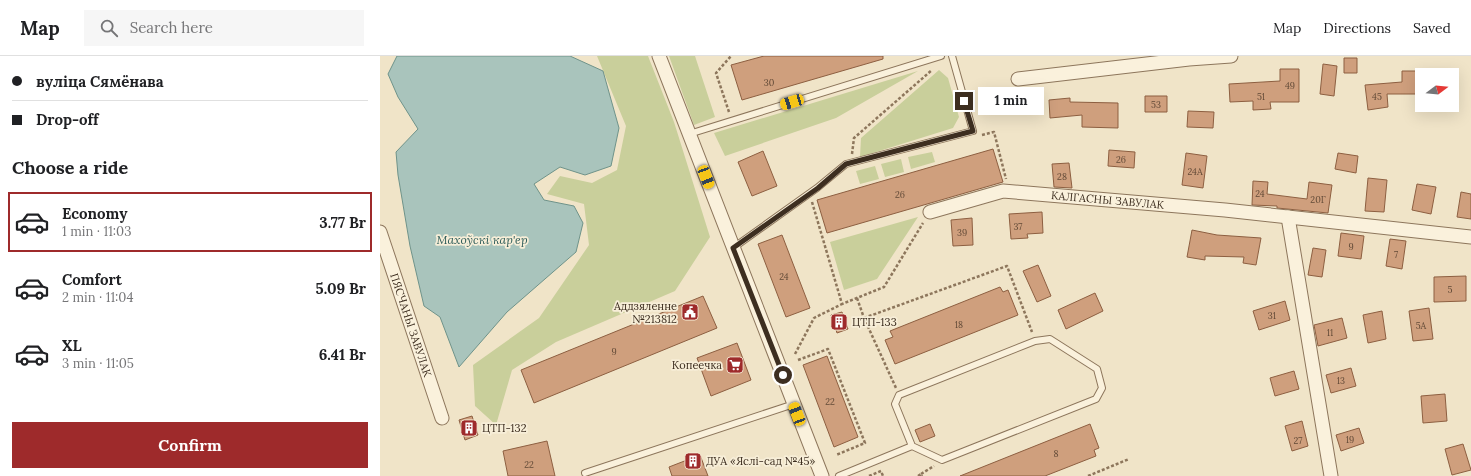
<!DOCTYPE html>
<meta charset="utf-8">
<style>
:root{--surface:#fff;--page:#f6f6f6;--text:#202124;--muted:#757577;--line:#e0e0e0;--accent:#9e2a2b}
body{margin:0;font-family:Lora,serif;background:var(--page);color:var(--text);height:100vh;display:flex;flex-direction:column;font-size:15px;white-space:nowrap}
*{box-sizing:border-box;margin:0}
p{font-size:13px;color:var(--muted)}
.icon{flex:none;width:22px;height:22px;fill:none;stroke:currentColor;stroke-width:2;stroke-linecap:round;stroke-linejoin:round}
.map{position:relative;flex:1;overflow:hidden}
.details{display:flex;flex-direction:column;background:var(--surface);width:380px}
.details>*{flex:none}
.guide{display:grid;align-content:center;height:88px;padding:0 12px;background:var(--surface)}
.needle{width:26px;rotate:74deg}
.fabs{position:absolute;left:1035px;top:12px;display:grid;gap:8px}
.fabs a{display:grid;place-items:center;width:44px;height:44px;border-radius:0px;background:var(--surface);box-shadow:0 4px 16px #0002;font-size:20px}
.end{position:absolute;width:18px;height:18px;margin:-9px;border:5px solid #3d2e20;background:#fff;box-shadow:0 0 0 2px #fff}
.from{border-radius:50%}
.bubble{position:absolute;height:28px;border-radius:0px;background:var(--surface);box-shadow:0 4px 16px #0002;font-size:13px;font-weight:700;line-height:28px;text-align:center}
.car{position:absolute;width:12px;height:24px;margin:-12px -6px;border-radius:5px;box-shadow:0 0 3px 1px #0007;background:linear-gradient(#f5c518 24%,#345 0 40%,#f5c518 0 76%,#345 0 86%,#f5c518 0)}
.guide b{display:flex;align-items:center;gap:14px;height:38px;font-size:15px}
.guide b+b{border-top:1px solid var(--line)}
.guide i{width:10px;height:10px;background:var(--text)}
ul{padding:0;list-style:none}
li{display:flex;align-items:center;gap:12px;height:60px;margin:0 8px 6px;padding:0 4px;border:2px solid transparent;border-radius:0px}
li div{flex:1}
li b{display:block;font-size:15px}
li em{font-style:normal;font-weight:700}
li.current{border-color:var(--accent)}
li>.icon{width:36px;height:36px;stroke-width:1.5}
h2{padding:0 12px;font-size:18px;line-height:48px}
.cta{display:flex;gap:8px;margin-top:auto;padding:8px 12px}
.cta a{flex:1;height:46px;border-radius:0px;background:var(--accent);color:#fff;font-size:16px;font-weight:700;line-height:46px;text-align:center}
header{display:flex;align-items:center;gap:24px;box-sizing:border-box;height:56px;padding:0 20px;background:var(--surface);border-bottom:1px solid var(--line)}
header strong{font-size:19px}
nav{display:flex;gap:22px;margin-inline-start:auto;font-size:14px}
.search{width:280px;height:36px;background:var(--page);display:flex;align-items:center;gap:10px;box-sizing:border-box;padding:0 14px;border-radius:0px;color:var(--muted);font-size:15px}
main{display:flex;flex:1;min-height:0}
.map>svg:first-child{display:block}
</style>
<header>
<strong>Map</strong>
<div class="search"><svg class="icon" aria-label="search" viewBox="0 0 24 24"><circle cx="10" cy="10" r="6"/><path d="M15 15l6 6"/></svg>Search here</div>
<nav><a>Map</a><a>Directions</a><a>Saved</a></nav>
</header>
<main>
<section class="details">
<div class="guide">
<b><i class="from"></i>вуліца Сямёнава</b>
<b><i></i>Drop-off</b>
</div>
<h2>Choose a ride</h2>
<ul>
<li class="current"><svg class="icon" aria-label="car" viewBox="0 0 24 24"><path d="M5 17H2v-5l4-1 3-4h7l3 4 3 1v5h-3M9 17h6M6 11h13"/><circle cx="7" cy="17" r="2"/><circle cx="17" cy="17" r="2"/></svg><div><b>Economy</b><p>1 min · 11:03</p></div><em>3.77 Br</em></li>
<li><svg class="icon" aria-label="car" viewBox="0 0 24 24"><path d="M5 17H2v-5l4-1 3-4h7l3 4 3 1v5h-3M9 17h6M6 11h13"/><circle cx="7" cy="17" r="2"/><circle cx="17" cy="17" r="2"/></svg><div><b>Comfort</b><p>2 min · 11:04</p></div><em>5.09 Br</em></li>
<li><svg class="icon" aria-label="car" viewBox="0 0 24 24"><path d="M5 17H2v-5l4-1 3-4h7l3 4 3 1v5h-3M9 17h6M6 11h13"/><circle cx="7" cy="17" r="2"/><circle cx="17" cy="17" r="2"/></svg><div><b>XL</b><p>3 min · 11:05</p></div><em>6.41 Br</em></li>
</ul>
<div class="cta"><a>Confirm</a></div>
</section>
<div class="map">
<svg width="1091" height="420" viewBox="0 0 1091 420">
<rect width="100%" height="100%" fill="#f0e4c8"/>
<path fill="#c9cf9b" d="M217 0H268L294 66 330 181 295 235 176 286 132 314 116 369 95 350 93 309 159 262 209 189 204 148 167 138 180 120 212 127 237 114 246 70Z
M289 0H315L335 61 314 69Z
M559 14 568 22 579 61 573 72 480 101 481 82Z
M538 15 456 62 345 100 334 77Z
M552 96 555 106 531 113 528 101Z
M521 103 524 116 505 121 501 108Z
M495 110 499 123 480 128 476 115Z
M538 161 497 223 464 234 450 186Z"/>
<path fill="#a9c4bc" stroke="#6f938a" d="M17 0H190L223 15 239 72 231 110 205 119 180 111 154 128 164 144 194 150 203 167 196 196 127 256 79 311 60 261 44 250 30 190 18 119 16 96 38 73 18 41 8 18Z"/>
<path fill="#cf9f7d" stroke="#8d5f41" d="M384 0H503V3L362 44 351 9Z
M964 2H977V17H964Z
M943 8 957 10 954 40 940 38Z
M900 13H919V46H890L891 53 873 54V45L850 46 849 28 900 25Z
M1022 15H1039V38H1007L1008 51 988 54 985 29 1022 26Z
M765 40H787V56H765Z
M690 42V46L738 47V72L702 71V59L670 62 669 44Z
M808 55 834 56 833 72 807 71Z
M613 93 623 126 447 177 437 144Z
M729 94 755 96 754 112 728 110Z
M383 95 397 130 372 140 358 106Z
M806 97 827 100 823 132 802 129Z
M958 97 978 100 976 117 955 113Z
M689 107 692 132 674 131 672 108Z
M988 122 1007 124 1004 156 985 155Z
M873 125 888 126 887 138 927 143 929 126 952 129 948 157 897 152V150L872 149Z
M1037 128 1056 131 1051 158 1032 154Z
M1081 136 1091 138V163L1077 161Z
M662 156 663 177 647 178 648 182 631 183 629 158Z
M592 162 593 189 573 190 571 164Z
M812 174 837 179 881 182 876 209 863 207 864 201 825 200V204L807 201Z
M961 177 984 180 981 203 958 200Z
M402 179 430 252 406 261 378 188Z
M1010 183 1026 185 1022 213 1006 210Z
M933 192 946 194 942 221 928 219Z
M658 209 671 240 657 246 643 215Z
M1086 220V245L1054 246V221Z
M620 231 623 236 628 234 638 259 515 308 505 284 513 281 510 275Z
M715 237 723 255 686 273 678 254Z
M323 240 337 272 154 347 141 314Z
M905 245 910 264 879 274 873 255Z
M1049 252 1053 283 1033 285 1029 255Z
M1002 255 1006 283 988 287 983 259Z
M462 256 468 273 457 277 451 259Z
M962 262 967 282 938 290 934 269Z
M357 287 371 324 331 340 317 302Z
M447 300 478 381 454 391 423 309Z
M971 312 976 330 951 337 946 319Z
M914 315 919 333 895 340 890 322Z
M1065 338 1067 365 1043 367 1041 340Z
M92 360 98 379 85 384 79 364Z
M922 365 928 390 912 395 905 370Z
M550 368 555 380 540 386 535 374Z
M710 368 719 392 714 394 716 400 665 420H580Z
M979 372 984 387 961 395 956 379Z
M167 385 175 420H128L123 395Z
M1083 388 1091 414 1072 419 1065 393Z
M320 399 328 420H292L289 411Z"/>
<g fill="none" stroke-linecap="round" stroke-linejoin="round">
<g stroke="#8d765c" stroke-width="8">
<path id="lane" d="M309 78 561 0
M353 192 437 132 466 108 593 75 572 0
M205 417 414 348
M459 420 532 390 515 348 519 339 655 285 670 283 717 313 722 332 716 343 562 404 532 390"/>
</g>
<g stroke="#8d765c" stroke-width="15">
<g id="street">
<path d="M279 0 442 420"/>
<path d="M638 23 809 3 851 0"/>
<path id="s1" d="M550 156 623 135 845 154 1091 181"/>
<path d="M908 161 951 420"/>
<path id="s2" d="M0 176 62 362"/>
</g>
</g>
<path stroke="#8d765c" stroke-width="2.5" stroke-dasharray="3 2" stroke-linecap="butt" d="M349 56 336 17 351 0
M602 79 614 76 626 123
M472 98 474 82 552 14
M432 146 462 248 504 231 543 167
M477 242 484 262 516 332
M484 262 627 210 652 276
M415 298 434 262 462 248
M418 304 448 293 485 387 456 399
M541 418 554 410
M489 420 501 415 503 420
M538 420 541 418 542 420
M708 420 749 403"/>
<use href="#lane" stroke="#faf1dc" stroke-width="6"/>
<use href="#street" stroke="#faf1dc" stroke-width="13"/>
</g>
<g fill="none" stroke-linecap="round" stroke-linejoin="round">
<path stroke="#3d2e20" stroke-width="5" d="M403 319 353 192 438 132 466 108 593 75 584 45"/>
</g>
<defs>
<g id="civic-square" transform="scale(0.9)"><rect x="-9" y="-9" width="18" height="18" rx="4" fill="#9e2a2b" stroke="#f7eed8"/><path d="M-.6-6.5H3V-4.5H.6V-3L4-1V1h2V6H-6V1h2V-1L-.6-3ZM-1.2 2.5V6h2.4V2.5Z" fill="#fff"/></g>
<g id="building-square" transform="scale(0.9)"><rect x="-9" y="-9" width="18" height="18" rx="4" fill="#9e2a2b" stroke="#f7eed8"/><path d="M-4-6H4V6H1V3H-1V6H-4ZM-2.5-4.3h1.7v1.8h-1.7ZM.8-4.3h1.7v1.8H.8ZM-2.5-1h1.7V.8h-1.7ZM.8-1h1.7V.8H.8Z" fill="#fff"/></g>
<g id="supermarket-square" transform="scale(0.9)"><rect x="-9" y="-9" width="18" height="18" rx="4" fill="#9e2a2b" stroke="#f7eed8"/><path d="M-6-5.5h2.5l.6 2H6L4.5 2H-2.5L-4.4-4H-6ZM-1.5 3.2a1.3 1.3 0 1 0 .1 0ZM3 3.2a1.3 1.3 0 1 0 .1 0Z" fill="#fff"/></g>
</defs>
<g fill-rule="evenodd">
<use href="#civic-square" x="310" y="256"/>
<use href="#building-square" x="459" y="266"/>
<use href="#supermarket-square" x="355" y="309"/>
<use href="#building-square" x="89" y="372"/>
<use href="#building-square" x="313" y="405"/>
</g>
<g text-anchor="middle" dominant-baseline="central" stroke-width="3.5" stroke-linejoin="round" paint-order="stroke">
<g font-size="9" fill="#624a37">
<text x="389" y="26">30</text>
<text x="910" y="29">49</text>
<text x="881" y="40">51</text>
<text x="997" y="40">45</text>
<text x="776" y="48">53</text>
<text x="741" y="103">26</text>
<text x="815" y="115">24А</text>
<text x="682" y="120">28</text>
<text x="880" y="137">24</text>
<text x="520" y="138">26</text>
<text x="938" y="143">20Г</text>
<text x="638" y="170">37</text>
<text x="582" y="176">39</text>
<text x="971" y="190">9</text>
<text x="1016" y="198">7</text>
<text x="404" y="220">24</text>
<text x="1070" y="233">5</text>
<text x="892" y="259">31</text>
<text x="579" y="268">18</text>
<text x="1041" y="269">5А</text>
<text x="950" y="276">11</text>
<text x="234" y="295">9</text>
<text x="961" y="324">13</text>
<text x="450" y="345">22</text>
<text x="970" y="383">19</text>
<text x="918" y="384">27</text>
<text x="676" y="397">8</text>
<text x="149" y="408">22</text>
</g>
<g font-size="11" fill="#3d2e20" stroke="#f7eed8">
<text stroke="none"><textPath href="#s1" startOffset="181">КАЛГАСНЫ ЗАВУЛАК</textPath></text>
<text stroke="none"><textPath href="#s2" startOffset="98">ПЯСЧАНЫ ЗАВУЛАК</textPath></text>
</g>
<g font-size="11" fill="#3d2e20" stroke="#f7eed8" text-anchor="start">
<text x="297" y="250" text-anchor="end">Аддзяленне<tspan x="297" dy="13">№213812</tspan></text>
<text x="472" y="266">ЦТП-133</text>
<text x="342" y="309" text-anchor="end">Копеечка</text>
<text x="102" y="372">ЦТП-132</text>
<text x="326" y="405">ДУА «Яслі-сад №45»</text>
</g>
<g font-size="12" font-style="italic" fill="#2f5d5a" stroke="#f7eed8">
<text x="102" y="183">Махоўскі кар'ер</text>
</g>
</g>
</svg>
<div class="fabs">
<a><svg class="needle" viewBox="-14 -14 28 28"><path d="M0-13l5 13h-10z" fill="#e53935"/><path d="M0 13l5-13h-10z" fill="#757577"/></svg></a>
</div>
<i class="end from" style="left:403px;top:319px"></i>
<i class="end" style="left:584px;top:45px"></i>
<div class="bubble" style="left:598px;top:31px;width:66px">1 min</div>
<i class="car" style="left:412px;top:46px;rotate:253deg"></i>
<i class="car" style="left:326px;top:121px;rotate:159deg"></i>
<i class="car" style="left:417px;top:358px;rotate:339deg"></i>
</div>
</main>
